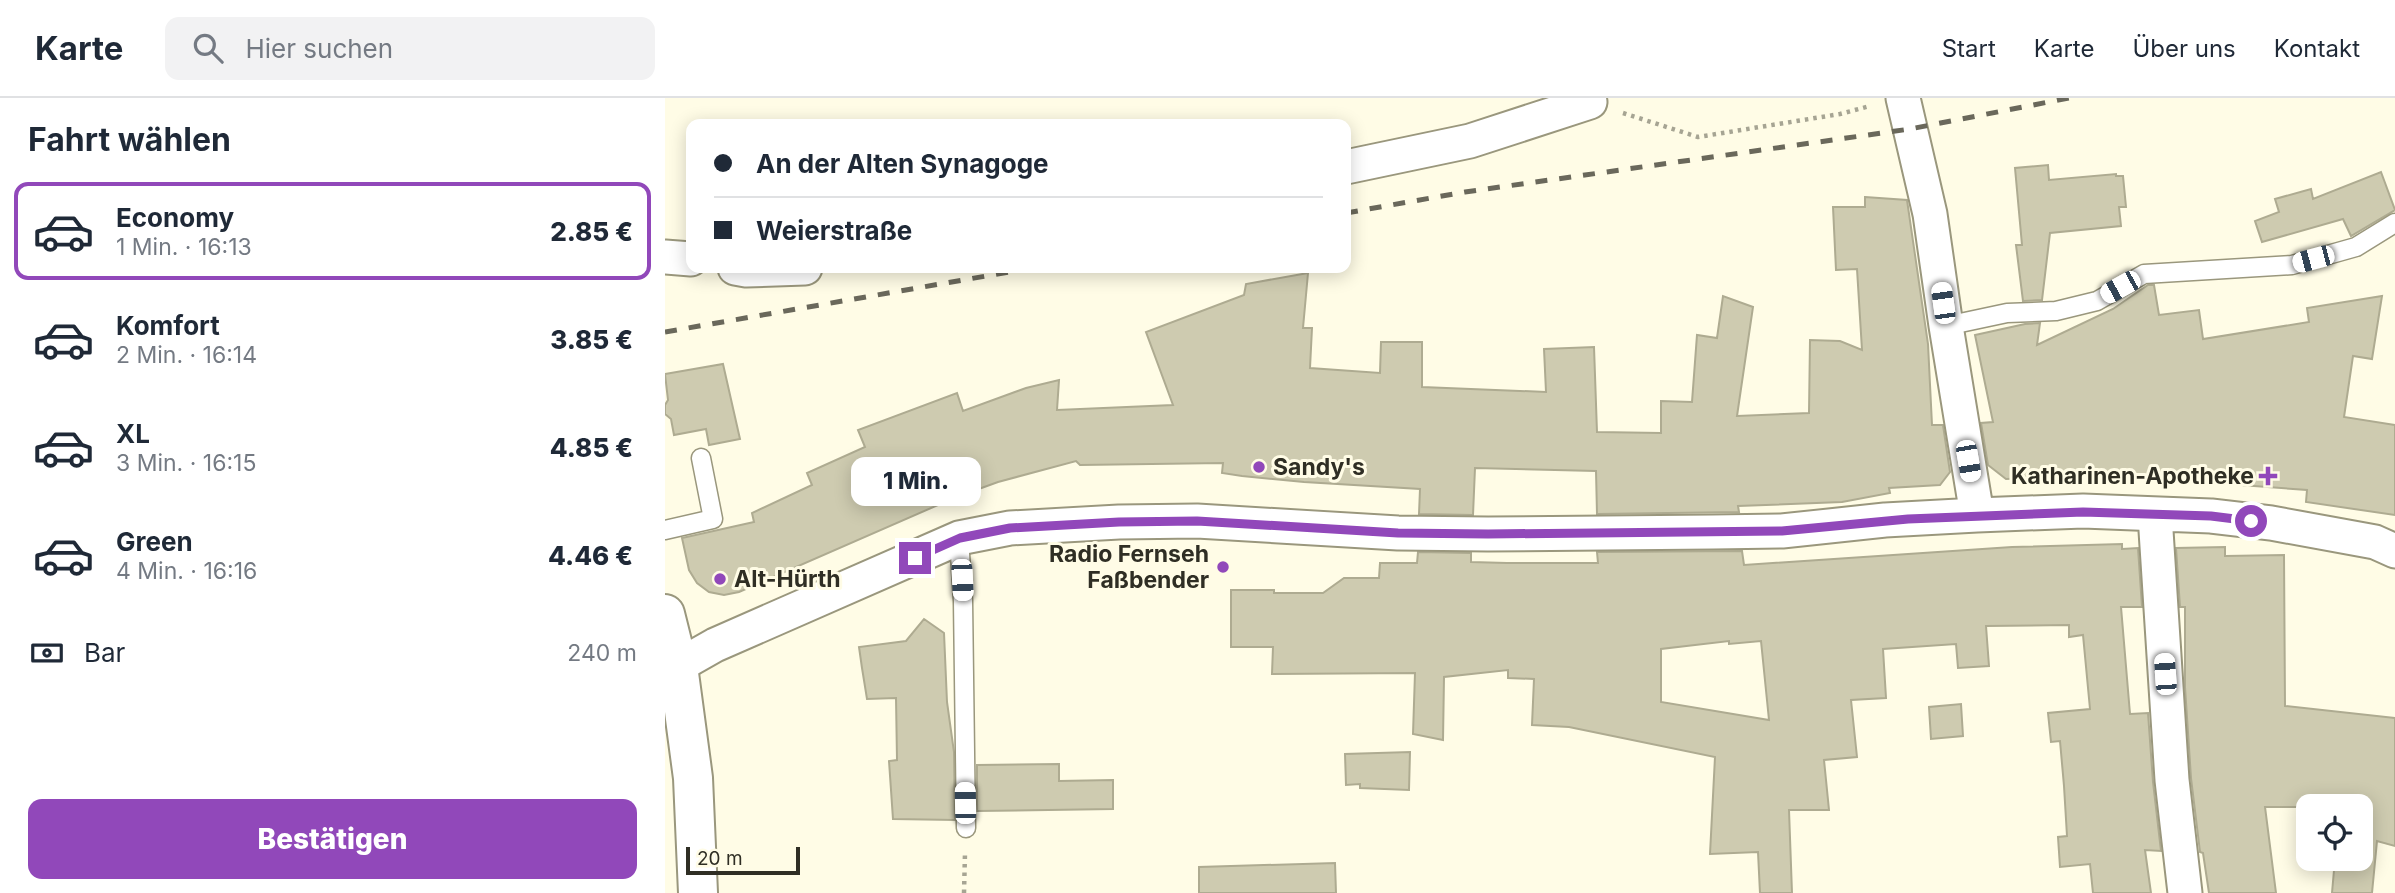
<!DOCTYPE html>
<html lang="de">
<meta charset="utf-8">
<style>
:root{--surface:#fff;--page:#f2f2f3;--text:#1f2937;--muted:#747a83;--line:#e0e1e3;--accent:#9148ba}
body{margin:0;font-family:Inter,sans-serif;background:var(--page);color:var(--text);height:100vh;display:flex;flex-direction:column;font-size:26px;white-space:nowrap}
*{box-sizing:border-box;margin:0}
p{font-size:23px;color:var(--muted)}
.icon{flex:none;width:38px;height:38px;fill:none;stroke:currentColor;stroke-width:2;stroke-linecap:round;stroke-linejoin:round}
.map{position:relative;flex:1;overflow:hidden}
.sheet{display:flex;flex-direction:column;background:var(--surface);width:665px}
.sheet>*{flex:none}
.banner{position:absolute;left:21px;top:21px;width:665px;height:154px;border-radius:14px;box-shadow:0 4px 18px #0003;display:grid;align-content:center;height:154px;padding:0 28px;background:var(--surface)}
.fabs{position:absolute;left:1631px;top:696px;display:grid;gap:14px}
.fabs a{display:grid;place-items:center;width:77px;height:77px;border-radius:14px;background:var(--surface);box-shadow:0 4px 18px #0003;font-size:35px}
.scale{position:absolute;left:21px;bottom:18px;width:114px;box-sizing:border-box;padding-left:7px;border:4px solid #2f2e24;border-top:0;font-size:19px;line-height:24px;white-space:nowrap;color:#2f2e24;-webkit-text-stroke:5px #fffce6;paint-order:stroke}
.end{position:absolute;width:32px;height:32px;margin:-16px;border:9px solid #9148ba;background:#fff;box-shadow:0 0 0 4px #fff}
.from{border-radius:50%}
.bubble{position:absolute;height:49px;border-radius:14px;background:var(--surface);box-shadow:0 4px 18px #0003;font-size:23px;font-weight:800;line-height:49px;text-align:center}
.car{position:absolute;width:21px;height:42px;margin:-21px -10px;border-radius:9px;box-shadow:0 0 5px 2px #0007;background:linear-gradient(#fff 24%,#345 0 40%,#fff 0 76%,#345 0 86%,#fff 0)}
.banner b{display:flex;align-items:center;gap:24px;height:66px;font-size:26px}
.banner b+b{border-top:2px solid var(--line)}
.banner i{width:18px;height:18px;background:var(--text)}
ul{padding:0;list-style:none}
li{display:flex;align-items:center;gap:21px;height:98px;margin:0 14px 10px;padding:0 14px;border:4px solid transparent;border-radius:14px}
li div{flex:1}
li b{display:block;font-size:26px}
li em{font-style:normal;font-weight:800}
li.selected{border-color:var(--accent)}
li>.icon{width:63px;height:63px;stroke-width:1.5}
h2{padding:0 28px;font-size:32px;line-height:84px}
.pay{display:flex;align-items:center;gap:18px;height:77px;padding:0 28px;font-size:26px}
.pay p{margin-inline-start:auto}
.button{display:flex;gap:14px;margin-top:auto;padding:14px 28px}
.button a{flex:1;height:80px;border-radius:14px;background:var(--accent);color:#fff;font-size:28px;font-weight:800;line-height:80px;text-align:center}
header{display:flex;align-items:center;gap:42px;box-sizing:border-box;height:98px;padding:0 35px;background:var(--surface);border-bottom:2px solid var(--line)}
header strong{font-size:33px}
nav{display:flex;gap:38px;margin-inline-start:auto;font-size:24px}
.search{width:490px;height:63px;background:var(--page);display:flex;align-items:center;gap:18px;box-sizing:border-box;padding:0 24px;border-radius:14px;color:var(--muted);font-size:26px}
main{display:flex;flex:1;min-height:0}
.map>svg:first-child{display:block}
</style>
<header>
<strong>Karte</strong>
<div class="search"><svg class="icon" aria-label="search" viewBox="0 0 24 24"><circle cx="10" cy="10" r="6"/><path d="M15 15l6 6"/></svg>Hier suchen</div>
<nav><a>Start</a><a>Karte</a><a>Über uns</a><a>Kontakt</a></nav>
</header>
<main>
<section class="sheet">
<h2>Fahrt wählen</h2>
<ul>
<li class="selected"><svg class="icon" aria-label="car" viewBox="0 0 24 24"><path d="M5 17H2v-5l4-1 3-4h7l3 4 3 1v5h-3M9 17h6M6 11h13"/><circle cx="7" cy="17" r="2"/><circle cx="17" cy="17" r="2"/></svg><div><b>Economy</b><p>1 Min. · 16:13</p></div><em>2.85 €</em></li>
<li><svg class="icon" aria-label="car" viewBox="0 0 24 24"><path d="M5 17H2v-5l4-1 3-4h7l3 4 3 1v5h-3M9 17h6M6 11h13"/><circle cx="7" cy="17" r="2"/><circle cx="17" cy="17" r="2"/></svg><div><b>Komfort</b><p>2 Min. · 16:14</p></div><em>3.85 €</em></li>
<li><svg class="icon" aria-label="car" viewBox="0 0 24 24"><path d="M5 17H2v-5l4-1 3-4h7l3 4 3 1v5h-3M9 17h6M6 11h13"/><circle cx="7" cy="17" r="2"/><circle cx="17" cy="17" r="2"/></svg><div><b>XL</b><p>3 Min. · 16:15</p></div><em>4.85 €</em></li>
<li><svg class="icon" aria-label="car" viewBox="0 0 24 24"><path d="M5 17H2v-5l4-1 3-4h7l3 4 3 1v5h-3M9 17h6M6 11h13"/><circle cx="7" cy="17" r="2"/><circle cx="17" cy="17" r="2"/></svg><div><b>Green</b><p>4 Min. · 16:16</p></div><em>4.46 €</em></li>
</ul>
<div class="pay"><svg class="icon" aria-label="cash" viewBox="0 0 24 24"><path d="M3 7h18v10H3z"/><circle cx="12" cy="12" r="2"/></svg>Bar<p>240 m</p></div>
<div class="button"><a>Bestätigen</a></div>
</section>
<div class="map">
<svg width="1730" height="795" viewBox="0 0 1730 795">
<rect width="100%" height="100%" fill="#fffce6"/>
<path fill="#cecbb0" stroke="#aeab91" stroke-width="2" fill-rule="evenodd" d="M1383 67 1384 82 1451 76V78H1458L1461 109H1454L1456 128 1385 135 1377 202 1358 203 1351 147H1357L1350 70Z
M1716 74 1730 112 1686 138 1678 121 1597 144 1590 123 1614 114 1610 101 1646 91 1648 101Z
M1200 99 1242 102 1263 246 1267 327H1278L1285 374 1275 387 1224 390 1225 395 1177 404 1073 408 1074 414 932 416 931 373 810 370 808 417 754 416 755 391 639 384 577 378 557 375 558 365 415 367 411 363 333 384 289 400 74 494 59 497 44 494 32 485 24 472 17 440 89 424 87 415 147 387 142 375 200 349 193 332 292 295 298 313 361 290 394 282 392 312 508 307 481 234 579 197 581 186 643 175 638 230H647L645 270 715 275 716 244H757V289L881 294 879 251 929 249 932 334 996 335V303L1027 304 1032 237 1052 240 1058 198 1088 209 1072 318 1144 315 1145 242 1175 243 1197 252 1192 171 1171 172 1168 109H1200Z
M1483 187H1489L1494 217 1534 212 1538 241 1644 224 1642 210 1717 198 1707 261 1688 258 1679 319 1730 327V417L1641 404 1642 392 1464 379 1466 376 1341 381 1323 367 1316 325 1328 324 1310 237 1360 226 1375 225 1372 247 1448 211Z
M58 266 75 341 44 347 41 331 9 337 6 321 0 316V307L3 302 0 276Z
M1457 446V451L1473 450 1477 509H1456L1465 616 1483 615 1488 684 1496 753 1480 752 1486 795H1428L1425 766 1395 769 1393 739 1402 738 1399 688 1395 643 1386 644 1383 615 1425 611 1418 537 1404 539V527L1321 528 1324 568 1293 570 1291 546 1218 551 1221 600 1186 602 1192 659 1159 662 1164 712H1124L1127 795H1095L1093 754 1045 756 1050 659 904 629 867 627 869 581 843 580V572L779 579 778 642 748 636 750 575 607 576 608 549H566V492H609V495H658L679 480H714L715 465H752L753 454 806 455V464L842 465H933L932 454 1077 453 1079 467 1347 449ZM1064 543V546L1096 543 1104 622 996 604V551Z
M1560 449V458L1619 457 1620 608 1730 620V748L1712 743 1707 795H1667L1670 761H1696V709H1600L1611 795H1544L1538 755 1535 754 1526 680 1520 589V509H1515L1511 450Z
M259 521 279 535 282 604 289 654 290 722 228 721 224 663 232 662 231 600 202 601 197 570 194 549 241 543Z
M1296 606 1298 638 1266 641 1264 609Z
M745 654 744 692 695 690V686L681 687 680 656Z
M394 666V683L448 682V711L312 713V667Z
M670 765 671 795H534V769Z"/>
<g fill="none" stroke-linecap="round" stroke-linejoin="round">
<g stroke="#9a977d" stroke-width="21">
<path id="lane" d="M1281 228 1342 215 1391 213 1432 203 1479 176 1627 167 1691 149 1730 125
M0 432 48 421 36 360
M294 440 298 503 301 730"/>
</g>
<g stroke="#9a977d" stroke-width="37">
<path id="street" d="M1238 0 1265 116 1281 228 1312 417
M681 69 805 43 925 4
M0 159 26 161
M70 170 81 172 140 170
M1490 417 1507 682 1520 795
M0 570 13 568 50 547 294 440 345 430 454 424 532 423 733 435 823 436 1048 434 1117 433 1220 422 1312 417 1418 413 1546 418 1606 425 1710 444 1730 453"/>
</g>
<g stroke="#9a977d" stroke-width="42">
<path id="secondary" d="M0 516 13 568 28 680 33 795"/>
</g>
<path stroke="#a6a493" stroke-width="4.5" stroke-dasharray="3.5 5" stroke-linecap="butt" d="M958 15 1033 39 1175 16 1205 8
M299 795 300 755"/>
<use href="#lane" stroke="#fff" stroke-width="18"/>
<use href="#street" stroke="#fff" stroke-width="33"/>
<use href="#secondary" stroke="#fff" stroke-width="38"/>
<path stroke="#6a685b" stroke-width="5" stroke-dasharray="12 12" stroke-linecap="butt" d="M681 115 800 94 1245 31 1404 0
M0 234 367 170"/>
</g>
<g fill="none" stroke-linecap="round" stroke-linejoin="round">
<path stroke="#9148ba" stroke-width="9" d="M250 460 295 440 345 430 454 424 532 423 733 435 823 436 1117 433 1243 421 1418 414 1546 418 1586 423"/>
</g>
<g fill="#9148ba" stroke="#fffce6" stroke-width="2.5">
<circle cx="594" cy="369" r="7"/>
<path d="M1599.5 367.5h7v7h7v7h-7v7h-7v-7h-7v-7h7z"/>
<circle cx="558" cy="469" r="7"/>
<circle cx="55" cy="481" r="7"/>
</g>
<g text-anchor="middle" dominant-baseline="central" stroke-width="6" stroke-linejoin="round" paint-order="stroke">
<g font-size="23" font-weight="bold" fill="#2f2e24" stroke="#fffce6" text-anchor="start">
<text x="608" y="369">Sandy's</text>
<text x="1589" y="378" text-anchor="end">Katharinen-Apotheke</text>
<text x="544" y="456" text-anchor="end">Radio Fernseh<tspan x="544" dy="26">Faßbender</tspan></text>
<text x="69" y="481">Alt-Hürth</text>
</g>
</g>
</svg>
<div class="fabs">
<a><svg class="icon" aria-label="locate" viewBox="0 0 24 24"><circle cx="12" cy="12" r="6"/><path d="M12 2v4M12 18v4M2 12h4M18 12h4"/></svg></a>
</div>
<div class="scale">20 m</div>
<i class="end from" style="left:1586px;top:423px"></i>
<i class="end" style="left:250px;top:460px"></i>
<div class="bubble" style="left:186px;top:359px;width:130px">1 Min.</div>
<i class="car" style="left:1648px;top:161px;rotate:255deg"></i>
<i class="car" style="left:1455px;top:189px;rotate:241deg"></i>
<i class="car" style="left:1278px;top:205px;rotate:352deg"></i>
<i class="car" style="left:1303px;top:363px;rotate:170deg"></i>
<i class="car" style="left:297px;top:482px;rotate:177deg"></i>
<i class="car" style="left:1500px;top:576px;rotate:356deg"></i>
<i class="car" style="left:300px;top:705px;rotate:359deg"></i>
<div class="banner">
<b><i class="from"></i>An der Alten Synagoge</b>
<b><i></i>Weierstraße</b>
</div>
</div>
</main>
